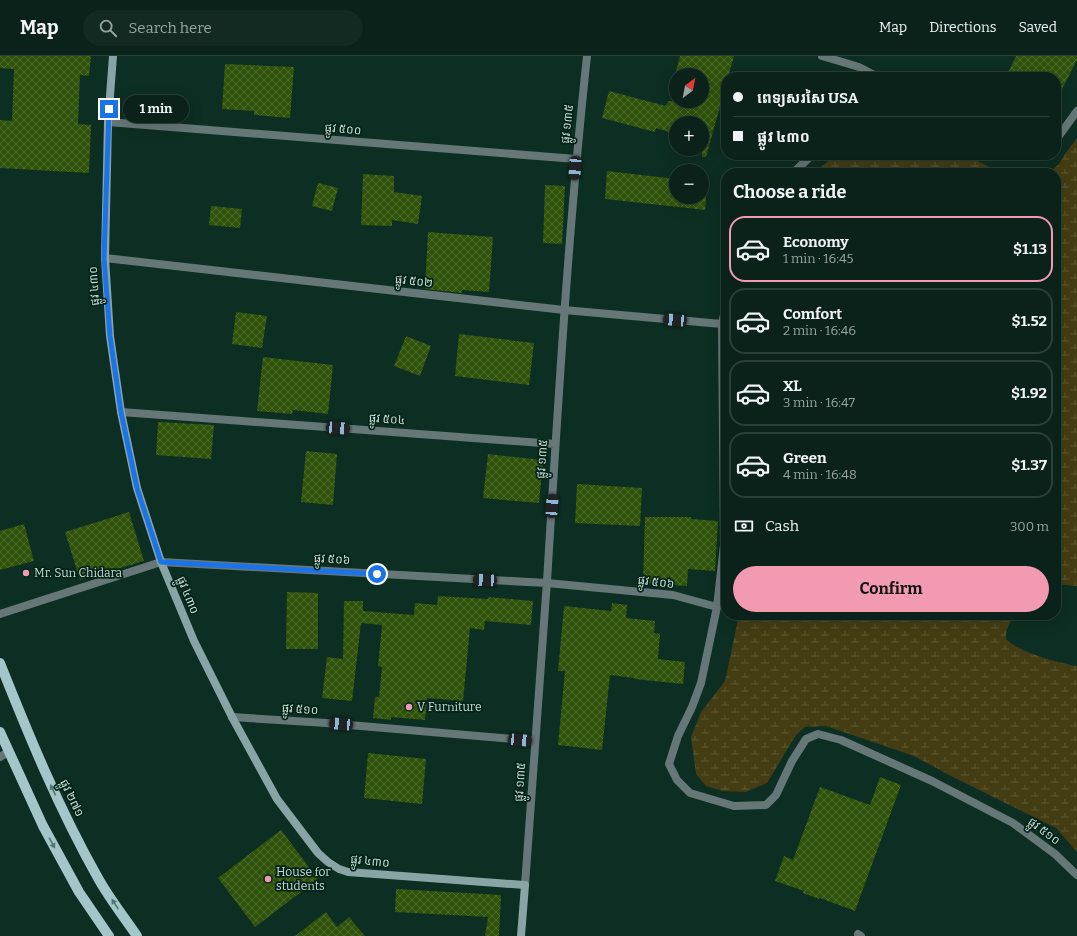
<!DOCTYPE html>
<meta charset="utf-8">
<style>
:root{--surface:#0a221a;--page:#132a23;--text:#f1f3f6;--muted:#99a4a2;--line:#2a3f39;--accent:#f19ab2}
body{margin:0;font-family:Bitter,"Noto Sans Khmer",serif;background:var(--page);color:var(--text);height:100vh;display:flex;flex-direction:column;font-size:15px;white-space:nowrap}
*{box-sizing:border-box;margin:0}
p{font-size:13px;color:var(--muted)}
.icon{flex:none;width:22px;height:22px;fill:none;stroke:currentColor;stroke-width:2;stroke-linecap:round;stroke-linejoin:round}
.map{position:relative;flex:1;overflow:hidden}
.sheet{position:absolute;left:721px;top:112px;width:340px;height:452px;display:flex;flex-direction:column;background:var(--surface);border-radius:16px;box-shadow:0 4px 16px #0002,0 0 0 1px var(--line)}
.sheet>*{flex:none}
.hud{position:absolute;left:721px;top:16px;width:340px;height:88px;border-radius:16px;box-shadow:0 4px 16px #0002,0 0 0 1px var(--line);display:grid;align-content:center;height:88px;padding:0 12px;background:var(--surface)}
.needle{width:26px;rotate:32deg}
.fabs{position:absolute;left:669px;top:12px;display:grid;gap:8px}
.fabs a{display:grid;place-items:center;width:40px;height:40px;border-radius:50%;background:var(--surface);box-shadow:0 4px 16px #0002,0 0 0 1px var(--line);font-size:20px}
.end{position:absolute;width:18px;height:18px;margin:-9px;border:5px solid #1a73e8;background:#fff;box-shadow:0 0 0 2px #fff}
.from{border-radius:50%}
.bubble{position:absolute;height:28px;border-radius:14px;background:var(--surface);box-shadow:0 4px 16px #0002,0 0 0 1px var(--line);font-size:13px;font-weight:700;line-height:28px;text-align:center}
.car{position:absolute;width:12px;height:24px;margin:-12px -6px;border-radius:5px;box-shadow:0 0 3px 1px #0007;background:linear-gradient(#222 24%,#8ab4d8 0 40%,#222 0 76%,#8ab4d8 0 86%,#222 0)}
.hud b{display:flex;align-items:center;gap:14px;height:38px;font-size:15px}
.hud b+b{border-top:1px solid var(--line)}
.hud i{width:10px;height:10px;background:var(--text)}
ul{padding:0;list-style:none}
li{display:flex;align-items:center;gap:12px;height:66px;margin:0 8px 6px;padding:0 4px;border:2px solid var(--line);border-radius:16px}
li div{flex:1}
li b{display:block;font-size:15px}
li em{font-style:normal;font-weight:700}
li.active{border-color:var(--accent)}
li>.icon{width:36px;height:36px;stroke-width:1.5}
h2{padding:0 12px;font-size:18px;line-height:48px}
.pay{display:flex;align-items:center;gap:10px;height:44px;padding:0 12px;font-size:15px}
.pay p{margin-inline-start:auto}
.action{display:flex;gap:8px;margin-top:auto;padding:8px 12px}
.action a{flex:1;height:46px;border-radius:24px;background:var(--accent);color:#111;font-size:16px;font-weight:700;line-height:46px;text-align:center}
header{display:flex;align-items:center;gap:24px;box-sizing:border-box;height:56px;padding:0 20px;background:var(--surface);border-bottom:1px solid var(--line)}
header strong{font-size:19px}
nav{display:flex;gap:22px;margin-inline-start:auto;font-size:14px}
.search{width:280px;height:36px;background:var(--page);display:flex;align-items:center;gap:10px;box-sizing:border-box;padding:0 14px;border-radius:22px;color:var(--muted);font-size:15px}
.map>svg:first-child{display:block}
</style>
<header>
<strong>Map</strong>
<div class="search"><svg class="icon" aria-label="search" viewBox="0 0 24 24"><circle cx="10" cy="10" r="6"/><path d="M15 15l6 6"/></svg>Search here</div>
<nav><a>Map</a><a>Directions</a><a>Saved</a></nav>
</header>
<div class="map">
<svg width="1077" height="880" viewBox="0 0 1077 880">
<defs>
<pattern id="wetland-marsh" width="20" height="14" patternUnits="userSpaceOnUse"><rect width="20" height="14" fill="#443d13"/><path d="M1 5h8M5 5V1M11 12h8M15 12V8" fill="none" stroke="#5e5834"/></pattern>
<pattern id="building-cross-hatch" width="8" height="8" patternUnits="userSpaceOnUse"><rect width="8" height="8" fill="#2f530a"/><path d="M0 0l8 8M0 8l8-8" fill="none" stroke="#4c6b2d"/></pattern>
</defs>
<rect width="100%" height="100%" fill="#0d2e22"/>
<path fill="url(#wetland-marsh)" d="M1077 82V530L1056 528V117H1049L1059 108 1065 98Z
M837 99H966L1001 117H812Z
M739 559H1015C1010 566 1005 574 1006 583 1020 597 1058 607 1077 610V796L1056 772 953 721 914 700 826 670 805 671 796 679 767 727 746 736 722 735 706 730 696 718 691 681 701 656 725 625Z"/>
<path fill="url(#building-cross-hatch)" d="M0 0H91L89 20 80 19 78 68 91 69 89 117 0 112V64L12 65 14 13 0 12Z
M680 0H734L728 21H726V29L706 101H702V67H676V78L656 72 655 76 602 62 609 35 666 50 668 45H702V19H675Z
M1016 0H1077V4L1056 45V21H1006Z
M225 8 294 11 290 62 254 59V55L222 53Z
M607 115 676 123V141H706L705 154 605 143Z
M363 118 394 120V136L422 140 418 168 392 164V170L361 169Z
M318 127 338 132 332 155 312 150Z
M545 129 565 130 562 188 543 187Z
M211 150 242 153 240 172 209 169Z
M428 176 493 181 489 236 462 234V237L425 233Z
M236 256 267 260 262 292 232 288Z
M459 278 534 287 529 329 455 320Z
M406 280 431 290 420 320 394 310Z
M263 301 333 309 328 358 293 354 292 358 257 355Z
M158 366 214 369 211 403 156 399Z
M306 395 337 398 333 449 301 446Z
M488 398 543 404 539 447 483 442Z
M577 428 642 432 640 470 575 467Z
M129 456 144 505 80 524 65 476Z
M645 461H691V463L718 465 715 515 688 513 687 530 643 527Z
M24 468 34 505 0 514V475Z
M287 536 318 537V593H286Z
M438 540 488 543V541L533 545 531 569 485 565 484 574 470 572 463 645 427 642 425 664 391 661V664L373 662 375 641H379L382 611 378 610 382 569 361 567 352 645 322 642 327 601 343 603 344 545H363V555L414 559 415 547 437 549Z
M612 547 627 549 626 562 655 565 654 577 660 578 658 603 685 606 683 628 634 623V622L610 619 602 694 558 689 565 615H558L564 550 611 555Z
M368 697 426 703 422 748 364 742Z
M880 721 901 729 855 855 820 842 819 843 803 837 804 835 775 825 784 800 793 804 820 731 870 749Z
M281 774 318 823 255 871 218 822Z
M396 833 501 839 499 880H485L488 861 395 856Z
M326 856 337 871 349 861 365 880H295Z"/>
<g fill="none" stroke-linecap="round" stroke-linejoin="round">
<path stroke="#677" stroke-width="8" d="M822 0 859 11 878 21
M108 66 576 103
M1056 84 1077 55
M1023 99H1036
M793 117 812 99
M105 202 564 254 722 268
M726 248 722 268 724 489 717 551 701 627 692 651 678 680 669 708 677 724 690 737 734 750 766 749 776 739 792 705 806 683 818 678 841 684 932 725 1013 767 1055 798 1077 819
M121 356 555 388
M0 558 161 506 547 527 673 539 717 551
M232 661 326 667 535 685
M0 701 8 696
M525 829C532 728 540 626 547 525 558 350 568 175 587 0
M858 878 861 880"/>
<path stroke="#88a4a5" stroke-width="8" d="M113 0 108 66 105 202 110 280 121 356 137 432 161 506 194 585 232 661 277 743 318 797 328 806 339 813 348 816 525 829 521 880"/>
<path stroke="#a3c7c8" stroke-width="10" d="M0 607C29 680 59 753 98 822 109 842 124 861 137 880
M0 676 43 770 79 836 109 880"/>
</g>
<defs><path id="oneway-solid" d="M-6-.8H1V-3.2L6.5 0L1 3.2V.8H-6Z"/></defs>
<g fill="#537670">
<use href="#oneway-solid" transform="translate(53 734) rotate(-115)"/>
<use href="#oneway-solid" transform="translate(52 787) rotate(61)"/>
<use href="#oneway-solid" transform="translate(115 848) rotate(-124)"/>
</g>
<g fill="none" stroke-linecap="round" stroke-linejoin="round">
<path stroke="#1a73e8" stroke-width="5" d="M109 53 104 202 110 280 121 356 137 432 161 506 377 518"/>
</g>
<g fill="#f19ab2" stroke="#032419" stroke-width="1.5">
<circle cx="26" cy="517" r="4"/>
<circle cx="409" cy="651" r="4"/>
<circle cx="268" cy="823" r="4"/>
</g>
<g text-anchor="middle" dominant-baseline="central" stroke-width="3.5" stroke-linejoin="round" paint-order="stroke">
<g font-size="12" fill="#c7d9d0" stroke="#032419">
<text transform="translate(567 68) rotate(-84)">ផ្លូវ ១៣៥</text>
<text transform="translate(343 73) rotate(5)">ផ្លូវ ៥០០</text>
<text transform="translate(414 225) rotate(6)">ផ្លូវ ៥០២</text>
<text transform="translate(94 230) rotate(-94)">ផ្លូវ ៤៣០</text>
<text transform="translate(387 363) rotate(4)">ផ្លូវ ៥០៤</text>
<text transform="translate(542 403) rotate(-86)">ផ្លូវ ១៣៥</text>
<text transform="translate(332 503) rotate(3)">ផ្លូវ ៥០៦</text>
<text transform="translate(656 526) rotate(7)">ផ្លូវ ៥០៦</text>
<text transform="translate(188 539) rotate(68)">ផ្លូវ ៤៣០</text>
<text transform="translate(300 653) rotate(4)">ផ្លូវ ៥១០</text>
<text transform="translate(520 726) rotate(-86)">ផ្លូវ ១៣៥</text>
<text transform="translate(72 742) rotate(64)">ផ្លូវ ២៧១</text>
<text transform="translate(1044 775) rotate(37)">ផ្លូវ ៥១០</text>
<text transform="translate(370 805) rotate(6)">ផ្លូវ ៤៣០</text>
</g>
<g font-size="12" fill="#c7d9d0" stroke="#032419" text-anchor="start">
<text x="34" y="517">Mr. Sun Chidara</text>
<text x="417" y="651">V Furniture</text>
<text x="276" y="816">House for<tspan x="276" dy="14">students</tspan></text>
</g>
</g>
</svg>
<div class="fabs">
<a><svg class="needle" viewBox="-14 -14 28 28"><path d="M0-13l5 13h-10z" fill="#e53935"/><path d="M0 13l5-13h-10z" fill="#99a4a2"/></svg></a>
<a>+</a>
<a>−</a>
</div>
<i class="end from" style="left:377px;top:518px"></i>
<i class="end" style="left:109px;top:53px"></i>
<div class="bubble" style="left:123px;top:39px;width:66px">1 min</div>
<i class="car" style="left:575px;top:112px;rotate:184deg"></i>
<i class="car" style="left:675px;top:264px;rotate:275deg"></i>
<i class="car" style="left:338px;top:372px;rotate:94deg"></i>
<i class="car" style="left:552px;top:450px;rotate:4deg"></i>
<i class="car" style="left:485px;top:524px;rotate:273deg"></i>
<i class="car" style="left:341px;top:668px;rotate:275deg"></i>
<i class="car" style="left:520px;top:684px;rotate:95deg"></i>
<div class="hud">
<b><i class="from"></i>ពេទ្យសរសៃ USA</b>
<b><i></i>ផ្លូវ ៤៣០</b>
</div>
<section class="sheet">
<h2>Choose a ride</h2>
<ul>
<li class="active"><svg class="icon" aria-label="car" viewBox="0 0 24 24"><path d="M5 17H2v-5l4-1 3-4h7l3 4 3 1v5h-3M9 17h6M6 11h13"/><circle cx="7" cy="17" r="2"/><circle cx="17" cy="17" r="2"/></svg><div><b>Economy</b><p>1 min · 16:45</p></div><em>$1.13</em></li>
<li><svg class="icon" aria-label="car" viewBox="0 0 24 24"><path d="M5 17H2v-5l4-1 3-4h7l3 4 3 1v5h-3M9 17h6M6 11h13"/><circle cx="7" cy="17" r="2"/><circle cx="17" cy="17" r="2"/></svg><div><b>Comfort</b><p>2 min · 16:46</p></div><em>$1.52</em></li>
<li><svg class="icon" aria-label="car" viewBox="0 0 24 24"><path d="M5 17H2v-5l4-1 3-4h7l3 4 3 1v5h-3M9 17h6M6 11h13"/><circle cx="7" cy="17" r="2"/><circle cx="17" cy="17" r="2"/></svg><div><b>XL</b><p>3 min · 16:47</p></div><em>$1.92</em></li>
<li><svg class="icon" aria-label="car" viewBox="0 0 24 24"><path d="M5 17H2v-5l4-1 3-4h7l3 4 3 1v5h-3M9 17h6M6 11h13"/><circle cx="7" cy="17" r="2"/><circle cx="17" cy="17" r="2"/></svg><div><b>Green</b><p>4 min · 16:48</p></div><em>$1.37</em></li>
</ul>
<div class="pay"><svg class="icon" aria-label="cash" viewBox="0 0 24 24"><path d="M3 7h18v10H3z"/><circle cx="12" cy="12" r="2"/></svg>Cash<p>300 m</p></div>
<div class="action"><a>Confirm</a></div>
</section>
</div>
